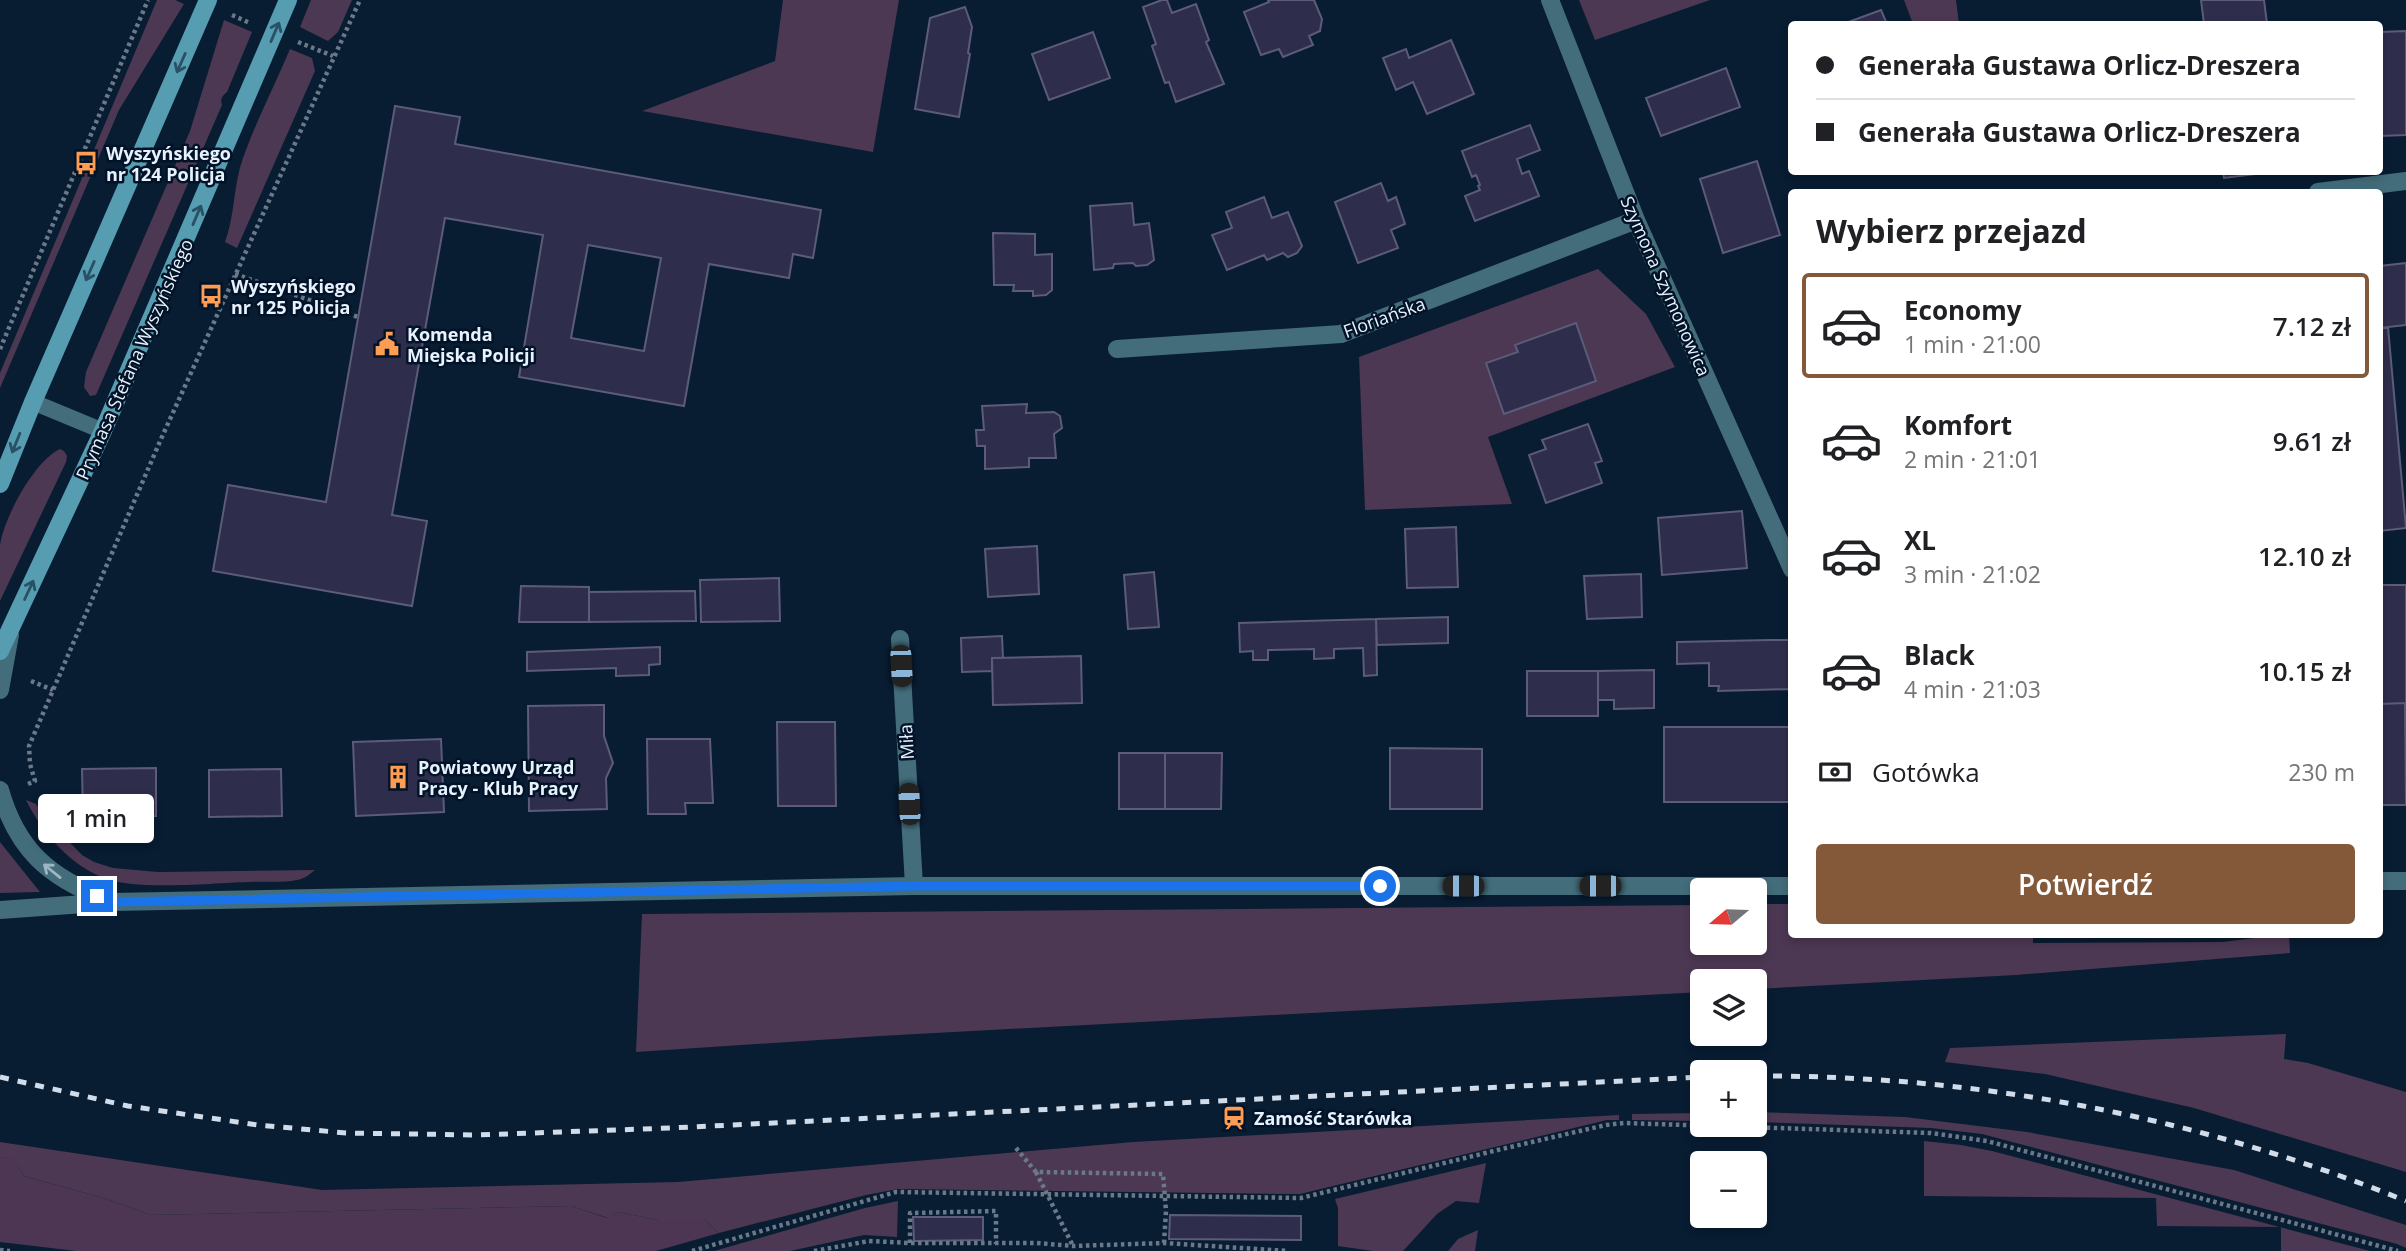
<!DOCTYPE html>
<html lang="pl">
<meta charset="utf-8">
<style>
:root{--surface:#fff;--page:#f2f2f2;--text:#202124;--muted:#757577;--line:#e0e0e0;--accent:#835939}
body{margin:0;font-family:"Open Sans",sans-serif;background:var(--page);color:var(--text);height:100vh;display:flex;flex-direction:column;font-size:26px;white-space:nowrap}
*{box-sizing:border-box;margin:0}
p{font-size:23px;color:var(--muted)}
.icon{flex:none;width:38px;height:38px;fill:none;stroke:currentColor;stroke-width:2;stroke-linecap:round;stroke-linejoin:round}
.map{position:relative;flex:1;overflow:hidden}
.sheet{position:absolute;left:1788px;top:189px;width:595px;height:749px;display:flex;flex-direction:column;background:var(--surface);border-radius:7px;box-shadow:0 4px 10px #0003}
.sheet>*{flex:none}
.banner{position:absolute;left:1788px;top:21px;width:595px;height:154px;border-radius:7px;box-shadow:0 4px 10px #0003;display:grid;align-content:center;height:154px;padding:0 28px;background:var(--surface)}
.needle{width:46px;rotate:251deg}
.tools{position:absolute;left:1690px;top:878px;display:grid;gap:14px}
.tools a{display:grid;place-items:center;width:77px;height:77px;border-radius:7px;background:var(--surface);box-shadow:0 4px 10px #0003;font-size:35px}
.end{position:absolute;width:32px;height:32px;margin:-16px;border:9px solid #1a73e8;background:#fff;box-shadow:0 0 0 4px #fff}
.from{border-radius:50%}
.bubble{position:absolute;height:49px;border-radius:7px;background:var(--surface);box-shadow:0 4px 10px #0003;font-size:23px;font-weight:600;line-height:49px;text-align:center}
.car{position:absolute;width:21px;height:42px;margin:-21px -10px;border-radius:9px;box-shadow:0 0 5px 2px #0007;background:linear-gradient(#222 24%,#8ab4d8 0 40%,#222 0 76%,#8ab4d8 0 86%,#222 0)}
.banner b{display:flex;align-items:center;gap:24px;height:66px;font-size:26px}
.banner b+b{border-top:2px solid var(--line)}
.banner i{width:18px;height:18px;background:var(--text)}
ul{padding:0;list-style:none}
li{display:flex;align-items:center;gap:21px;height:105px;margin:0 14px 10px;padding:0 14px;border:4px solid transparent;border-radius:7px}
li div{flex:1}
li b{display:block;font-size:26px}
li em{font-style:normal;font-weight:600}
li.on{border-color:var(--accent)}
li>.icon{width:63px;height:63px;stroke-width:1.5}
h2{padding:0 28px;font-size:32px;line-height:84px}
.pay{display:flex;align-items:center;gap:18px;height:77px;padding:0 28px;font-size:26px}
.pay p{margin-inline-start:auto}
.cta{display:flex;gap:14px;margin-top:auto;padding:14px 28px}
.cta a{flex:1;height:80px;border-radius:7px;background:var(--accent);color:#fff;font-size:28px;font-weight:600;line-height:80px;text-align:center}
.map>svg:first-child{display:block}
</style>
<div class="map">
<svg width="2406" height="1251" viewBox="0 0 2406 1251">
<rect width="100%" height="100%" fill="#081c32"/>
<path fill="#4c3853" d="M157 0H175L184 4 119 110 0 388V373Z
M311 0H352L338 32 328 41 300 27Z
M783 0H899L873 152 642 111 775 61Z
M1579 0H1710L1595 40Z
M1904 0H1956L1959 24H1913Z
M224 20 252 32 227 92C222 96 220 99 222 105L96 395 90 396 84 387 86 372 190 131Z
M290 49 312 58 315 71 237 248 225 242C235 215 233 186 243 158 256 121 275 85 290 49Z
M1598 269 1646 314 1675 367 1488 437 1512 504 1365 510 1359 357Z
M60 449 64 451 67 456 66 462 0 601C0 583 0 563 0 545 4 518 34 461 60 449Z
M26 800 36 804 42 814 82 855 94 862 113 868 158 872 315 870C310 874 304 879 297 880 282 883 264 881 248 882 213 883 135 891 104 878 70 865 42 833 26 800Z
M0 842 40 892 0 893Z
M1755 904H1792V934H2033V943L2222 942 2289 934 2290 953 2016 975 1755 989V982H1703V992L880 1036 636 1052 642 914 1703 905V943H1755Z
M2286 1034 2284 1059 2308 1063 2406 1092V1172L2194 1108 2045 1074 1945 1062 1950 1048Z
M1755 1112 1905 1117 2027 1132 2234 1170 2406 1225V1248L2397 1244 1982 1134 1931 1128 1755 1122Z
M1703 1113V1121L1632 1120V1114Z
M1619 1115V1120H1607L1300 1194 898 1189 866 1195 719 1233 705 1220H658L618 1212 608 1218 571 1206 151 1215 107 1199 24 1176 13 1159 0 1157V1142L322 1190 678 1182 1133 1142Z
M1924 1141 1961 1145 1992 1151 2370 1251H2281V1227L2157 1226 2156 1198 1924 1196Z
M1486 1163 1479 1203 1456 1201 1437 1214 1403 1251H1373L1338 1246V1208L1335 1199Z
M898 1201 897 1237 864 1235 790 1251H714L865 1208Z
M1478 1230 1475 1251H1448L1458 1239Z"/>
<path fill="#4c3653" d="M0 1157 13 1158 24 1176 107 1199 151 1215 571 1206 607 1218 618 1212 658 1220H705L719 1233 656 1251H76L0 1242Z"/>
<path fill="#2f2d4c" stroke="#5c5b7a" stroke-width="2" fill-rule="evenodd" d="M1162 0H1167L1172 13 1196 4 1209 40 1206 42 1224 84 1176 102 1169 82 1165 83 1152 46 1156 44 1143 7Z
M1268 0H1314L1322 19 1320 31 1309 36 1313 45 1283 57 1279 49 1261 55 1244 12 1269 2Z
M2201 0H2264L2267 24H2204Z
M965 7 972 27 968 53 970 54 959 117 915 109 930 18Z
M1881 10 1887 24H1843Z
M2406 31V135L2380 136V32Z
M1093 32 1110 78 1049 100 1032 54Z
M1451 40 1474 94 1427 114 1413 82 1396 90 1383 58 1406 49 1409 58Z
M1726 68 1740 107 1661 136 1646 98Z
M395 106 460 117 455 144 821 210 813 258 793 254 789 278 709 264 684 406 519 377 543 235 445 218 392 515 427 521 412 606 213 571 228 485 326 502ZM588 245 661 258 644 351 571 338Z
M1530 125 1540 150 1517 159 1522 174 1529 171 1539 196 1475 221 1465 196 1480 190 1478 186 1480 185 1476 175 1472 177 1462 151Z
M1757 161 1780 235 1723 253 1700 179Z
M2223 172H2272L2224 178Z
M1381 183 1388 201 1396 197 1405 224 1391 230 1398 248 1358 263 1335 202Z
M1264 197 1272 218 1288 212 1302 246 1297 253 1288 257 1283 253 1267 260 1264 255 1227 270 1212 235 1232 228 1226 212Z
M1132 203 1134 225 1149 223 1154 260 1147 265 1136 266 1133 263 1114 264 1113 268 1094 270 1090 206Z
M993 233 1035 234V255L1052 254V290L1046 295 1033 296V291H1013L1014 285H994Z
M2406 263V325L2380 328V266Z
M1576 323 1596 381 1504 414 1486 363 1518 352 1515 345Z
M2388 327 2406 528 2380 531V328Z
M1027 404 1026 413 1054 412 1060 416 1062 428 1054 434 1056 458H1029V467L985 469V446H977L976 430H984L982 406Z
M1588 424 1602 461 1595 463 1602 483 1546 503 1529 455 1546 449 1542 440Z
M1742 511 1747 568 1662 575 1658 518Z
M1456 527 1458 587 1407 588 1405 529Z
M1037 546 1039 594 988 597 985 549Z
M1154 572 1159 627 1128 629 1124 575Z
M1641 574 1642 617 1587 619 1584 576Z
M779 578 780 621 701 622 700 580Z
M2380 585H2406V703L2380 704Z
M521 586 589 587V622H519Z
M695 591 696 621 589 622V592Z
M1448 617V643L1377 645 1376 619Z
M1376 619 1377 675 1364 676 1363 648 1334 649V658L1314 659V649L1268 650V660H1253V651L1240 652 1239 623Z
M1002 636 1003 658H992V671L962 672 961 638Z
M1769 640H1792V689L1718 691 1719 686H1709V663L1677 664V642Z
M660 647V664L649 665V675L616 676V668L527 671V652Z
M1081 656 1082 703 993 705 992 658Z
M1654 670V708L1614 709V700H1598V671Z
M1527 671H1598V716H1527Z
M2405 703 2406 805H2380V704Z
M599 705H604V736L613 763 606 778 607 809 529 811 528 706Z
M777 722H835L836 806H778Z
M1664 727H1792V802H1664Z
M441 739 444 812 356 816 353 742Z
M647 739H710L713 803H685L686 814H648Z
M1390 748 1482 749V809H1390Z
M1119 753H1165V809H1119Z
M1165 753H1222L1221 809H1165Z
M156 768V816L83 817 82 769Z
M281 769 282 816 209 817V770Z
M1170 1215 1301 1216V1240L1169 1239Z
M913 1217H983V1240L914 1241Z"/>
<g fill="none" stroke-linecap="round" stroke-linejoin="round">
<path stroke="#69798a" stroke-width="4.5" stroke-dasharray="3.5 3.5" stroke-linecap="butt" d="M232 15 250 23
M298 42 333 56
M235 274 358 317
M0 349 148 0
M31 681 53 690
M28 784 35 781 30 764 29 746 161 439 360 0
M1016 1148 1036 1172 1163 1174 1166 1211 1164 1243
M1036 1172 1073 1246
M910 1243V1213L996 1211V1244
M0 1250 10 1251
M692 1251 896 1192 1301 1198 1506 1148 1606 1125 1624 1123 1931 1133 1987 1141 2398 1251
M814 1251 869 1241 910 1243H1037L1073 1246 1164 1243 1288 1251"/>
<path stroke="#436d7b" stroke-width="16" d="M33 402 103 431"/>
<path stroke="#436d7b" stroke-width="18" d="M1550 0 1636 220 1792 569
M2318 192 2406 181
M1117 349 1341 334 1636 220
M900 639 914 886
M0 690 10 635
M0 790C17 850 49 877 105 899
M2380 881H2406
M0 910 112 902 914 886H1792"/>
<path stroke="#569db2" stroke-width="18" d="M0 484 33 402 208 0
M0 651 103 431 288 0"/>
<path stroke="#d0dce9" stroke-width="5" stroke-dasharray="9 9" stroke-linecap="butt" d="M1755 1076C1978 1075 2199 1117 2406 1201
M0 1077 128 1106 258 1125 346 1133 477 1135 671 1128 1703 1077"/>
</g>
<defs><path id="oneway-shaft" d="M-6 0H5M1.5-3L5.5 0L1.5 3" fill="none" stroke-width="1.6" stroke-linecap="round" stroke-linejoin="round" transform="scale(1.75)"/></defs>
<g stroke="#285166">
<use href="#oneway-shaft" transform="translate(275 32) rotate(-67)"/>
<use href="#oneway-shaft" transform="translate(181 63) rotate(114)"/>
<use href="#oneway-shaft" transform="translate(197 215) rotate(-67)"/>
<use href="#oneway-shaft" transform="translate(90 271) rotate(114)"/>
<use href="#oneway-shaft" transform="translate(16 443) rotate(112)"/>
<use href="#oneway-shaft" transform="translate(29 590) rotate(-65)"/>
</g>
<use stroke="#9db6c3" href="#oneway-shaft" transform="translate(52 871) rotate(-141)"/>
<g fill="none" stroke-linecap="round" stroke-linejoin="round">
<path stroke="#1a73e8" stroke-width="9" d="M97 896 112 902 914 886H1380"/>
</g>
<defs>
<g id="bus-bare" transform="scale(1.89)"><path d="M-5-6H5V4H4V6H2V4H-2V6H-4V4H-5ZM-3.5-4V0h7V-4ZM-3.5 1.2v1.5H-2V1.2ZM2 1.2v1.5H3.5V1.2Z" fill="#fc9d53" stroke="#021327" stroke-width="2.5" paint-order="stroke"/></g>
<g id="civic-bare" transform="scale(1.89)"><path d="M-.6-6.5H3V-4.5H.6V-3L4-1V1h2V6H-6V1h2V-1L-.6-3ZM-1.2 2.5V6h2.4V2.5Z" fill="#fc9d53" stroke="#021327" stroke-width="2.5" paint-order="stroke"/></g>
<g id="building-bare" transform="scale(1.89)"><path d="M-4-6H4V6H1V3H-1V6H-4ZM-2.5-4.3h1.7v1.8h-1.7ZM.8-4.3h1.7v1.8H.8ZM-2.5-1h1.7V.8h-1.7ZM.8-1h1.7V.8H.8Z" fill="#fc9d53" stroke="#021327" stroke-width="2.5" paint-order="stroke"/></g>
<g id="station-bare" transform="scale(1.89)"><path d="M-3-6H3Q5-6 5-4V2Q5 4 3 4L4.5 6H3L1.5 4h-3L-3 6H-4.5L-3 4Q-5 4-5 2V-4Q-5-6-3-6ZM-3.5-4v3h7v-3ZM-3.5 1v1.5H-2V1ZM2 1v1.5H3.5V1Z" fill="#fc9d53" stroke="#021327" stroke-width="2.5" paint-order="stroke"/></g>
</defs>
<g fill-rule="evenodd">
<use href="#bus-bare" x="86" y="163"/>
<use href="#bus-bare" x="211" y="296"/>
<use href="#civic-bare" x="387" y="344"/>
<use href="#building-bare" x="398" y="777"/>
<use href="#station-bare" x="1234" y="1118"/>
</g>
<g text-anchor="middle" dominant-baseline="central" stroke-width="5" stroke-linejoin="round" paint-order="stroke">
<g font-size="18" font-weight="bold" fill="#e7f2fe" stroke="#021327" text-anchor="start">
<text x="106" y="153">Wyszyńskiego<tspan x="106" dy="21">nr 124 Policja</tspan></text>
<text x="231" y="286">Wyszyńskiego<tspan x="231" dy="21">nr 125 Policja</tspan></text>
<text x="407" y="334">Komenda<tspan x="407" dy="21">Miejska Policji</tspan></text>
<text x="418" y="767">Powiatowy Urząd<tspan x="418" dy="21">Pracy - Klub Pracy</tspan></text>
<text x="1254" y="1118">Zamość Starówka</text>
</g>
<g font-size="18" fill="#e7f2fe" stroke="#021327">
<text transform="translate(1666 286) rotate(66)">Szymona Szymonowica</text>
<text transform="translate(1384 317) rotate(-20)">Floriańska</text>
<text transform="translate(134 359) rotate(-66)">Prymasa Stefana Wyszyńskiego</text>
<text transform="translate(906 742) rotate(-93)">Miła</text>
</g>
</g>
</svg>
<div class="tools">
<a><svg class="needle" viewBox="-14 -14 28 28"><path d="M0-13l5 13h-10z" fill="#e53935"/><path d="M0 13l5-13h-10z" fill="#757577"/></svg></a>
<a><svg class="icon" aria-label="layers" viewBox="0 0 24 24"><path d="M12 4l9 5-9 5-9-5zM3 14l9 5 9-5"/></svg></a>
<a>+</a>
<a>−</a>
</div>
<i class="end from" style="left:1380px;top:886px"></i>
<i class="end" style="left:97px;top:896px"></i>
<div class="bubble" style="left:38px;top:794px;width:116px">1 min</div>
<i class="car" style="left:901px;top:666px;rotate:177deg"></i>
<i class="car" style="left:909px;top:804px;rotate:357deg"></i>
<i class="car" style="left:1463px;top:886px;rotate:270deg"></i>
<i class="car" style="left:1600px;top:886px;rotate:270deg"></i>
<div class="banner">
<b><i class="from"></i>Generała Gustawa Orlicz-Dreszera</b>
<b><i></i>Generała Gustawa Orlicz-Dreszera</b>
</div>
<section class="sheet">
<h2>Wybierz przejazd</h2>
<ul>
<li class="on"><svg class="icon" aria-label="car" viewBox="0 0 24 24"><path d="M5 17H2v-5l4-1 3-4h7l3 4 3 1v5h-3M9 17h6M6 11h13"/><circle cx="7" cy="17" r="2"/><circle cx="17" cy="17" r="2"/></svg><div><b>Economy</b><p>1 min · 21:00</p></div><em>7.12 zł</em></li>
<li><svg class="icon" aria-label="car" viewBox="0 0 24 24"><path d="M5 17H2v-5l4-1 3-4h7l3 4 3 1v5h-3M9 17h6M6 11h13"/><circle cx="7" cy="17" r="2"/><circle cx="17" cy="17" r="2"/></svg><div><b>Komfort</b><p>2 min · 21:01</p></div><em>9.61 zł</em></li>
<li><svg class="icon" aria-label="car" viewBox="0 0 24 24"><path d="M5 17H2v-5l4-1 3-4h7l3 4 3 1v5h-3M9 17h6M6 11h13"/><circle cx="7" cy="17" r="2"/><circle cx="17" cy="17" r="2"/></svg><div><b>XL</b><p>3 min · 21:02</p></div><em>12.10 zł</em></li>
<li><svg class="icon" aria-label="car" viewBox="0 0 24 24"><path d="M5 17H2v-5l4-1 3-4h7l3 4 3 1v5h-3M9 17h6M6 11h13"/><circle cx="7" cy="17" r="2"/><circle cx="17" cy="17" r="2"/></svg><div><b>Black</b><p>4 min · 21:03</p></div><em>10.15 zł</em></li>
</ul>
<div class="pay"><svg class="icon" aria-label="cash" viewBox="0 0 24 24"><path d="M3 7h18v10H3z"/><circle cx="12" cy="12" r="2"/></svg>Gotówka<p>230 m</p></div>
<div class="cta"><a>Potwierdź</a></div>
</section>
</div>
